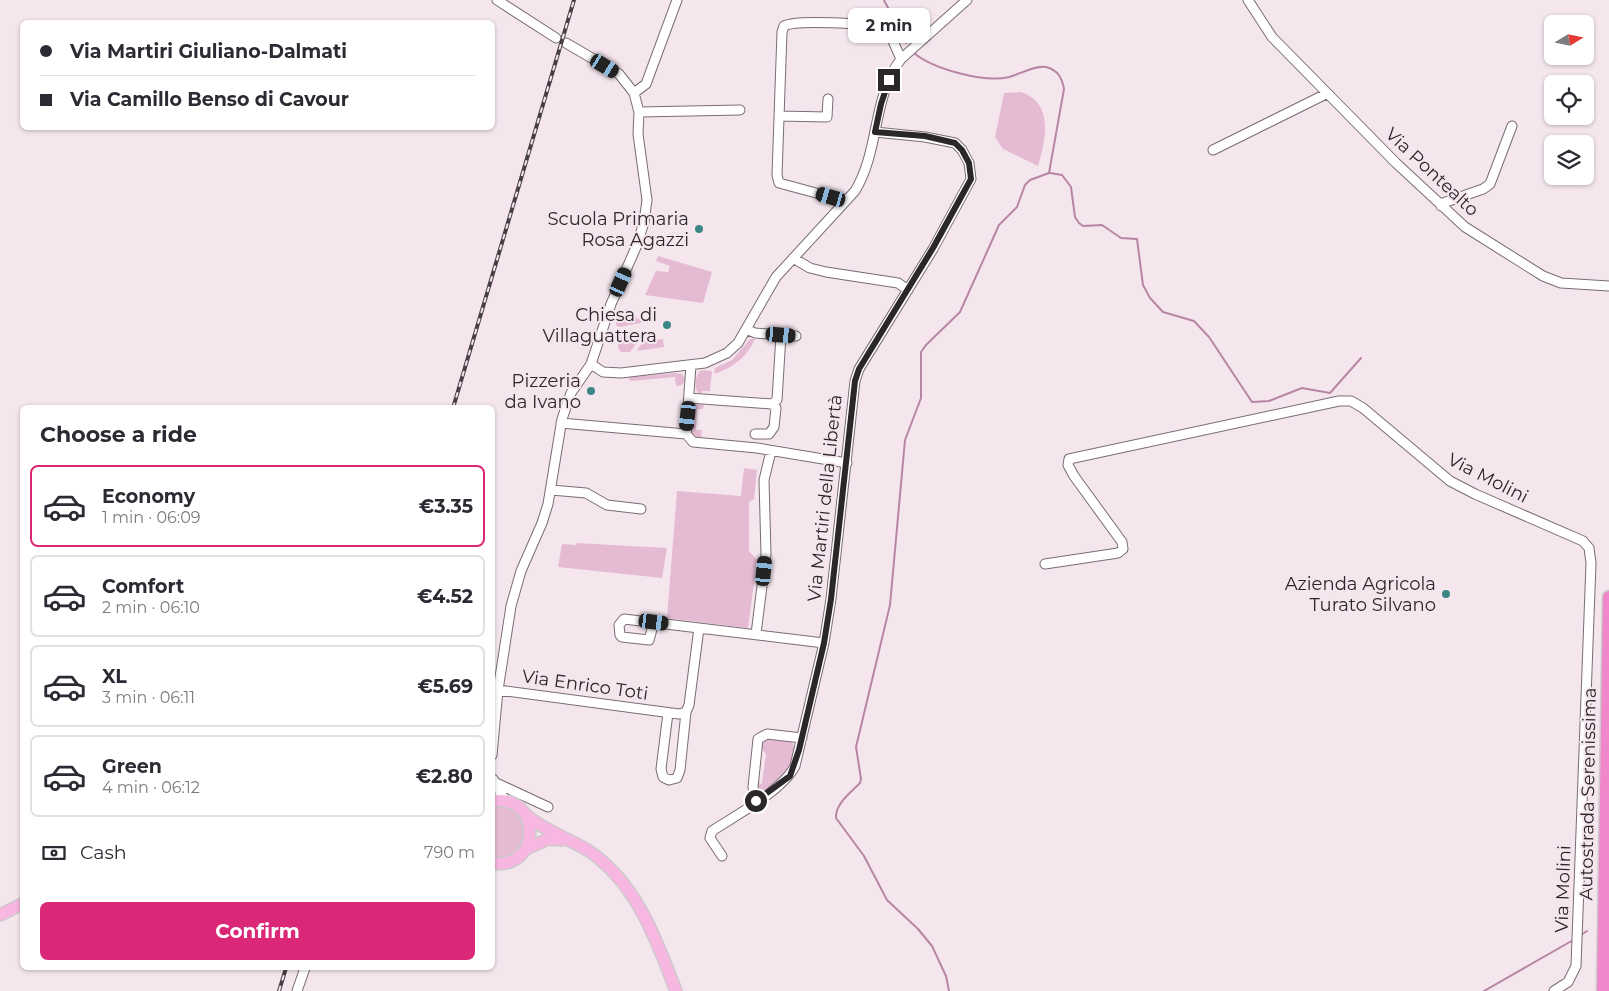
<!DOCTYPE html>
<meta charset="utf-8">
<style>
:root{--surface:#fff;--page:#f7f7f7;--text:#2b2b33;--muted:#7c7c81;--line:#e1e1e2;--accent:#db2777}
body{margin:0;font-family:Montserrat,sans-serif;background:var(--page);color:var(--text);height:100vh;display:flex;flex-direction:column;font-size:19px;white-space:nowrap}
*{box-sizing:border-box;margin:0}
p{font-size:16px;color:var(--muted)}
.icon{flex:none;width:28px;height:28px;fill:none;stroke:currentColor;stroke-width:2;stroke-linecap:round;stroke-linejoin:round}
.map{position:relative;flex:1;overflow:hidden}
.drawer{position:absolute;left:20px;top:405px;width:475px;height:565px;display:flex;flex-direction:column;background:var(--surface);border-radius:8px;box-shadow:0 1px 4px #0004}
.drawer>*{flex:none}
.guide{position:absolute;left:20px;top:20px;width:475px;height:110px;border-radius:8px;box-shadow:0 1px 4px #0004;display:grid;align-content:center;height:110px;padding:0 20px;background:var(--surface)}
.needle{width:32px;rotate:80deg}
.buttons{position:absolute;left:1544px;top:15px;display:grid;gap:10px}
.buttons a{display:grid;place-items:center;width:50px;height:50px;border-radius:8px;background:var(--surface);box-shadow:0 1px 4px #0004;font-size:25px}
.end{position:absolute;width:22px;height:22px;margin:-11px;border:6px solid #2b2629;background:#fff;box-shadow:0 0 0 2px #fff}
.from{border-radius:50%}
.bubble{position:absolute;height:35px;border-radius:8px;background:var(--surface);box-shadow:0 1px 4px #0004;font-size:16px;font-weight:700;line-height:35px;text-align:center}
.car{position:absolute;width:15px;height:30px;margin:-15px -8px;border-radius:6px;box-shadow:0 0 4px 1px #0007;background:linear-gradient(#222 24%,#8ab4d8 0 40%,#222 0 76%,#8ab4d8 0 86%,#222 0)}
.guide b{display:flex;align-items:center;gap:18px;height:48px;font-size:19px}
.guide b+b{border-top:1px solid var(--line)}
.guide i{width:12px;height:12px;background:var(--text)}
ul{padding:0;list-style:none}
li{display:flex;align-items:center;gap:15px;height:82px;margin:0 10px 8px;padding:0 10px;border:2px solid var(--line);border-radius:8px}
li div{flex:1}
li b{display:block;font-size:19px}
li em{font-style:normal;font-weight:700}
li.selected{border-color:var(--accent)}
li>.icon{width:45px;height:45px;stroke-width:1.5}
h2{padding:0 20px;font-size:22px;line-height:60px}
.pay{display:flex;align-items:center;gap:12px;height:55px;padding:0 20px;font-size:19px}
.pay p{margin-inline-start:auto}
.button{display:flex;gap:10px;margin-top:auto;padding:10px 20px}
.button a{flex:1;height:58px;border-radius:8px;background:var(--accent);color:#fff;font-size:20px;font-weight:700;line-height:58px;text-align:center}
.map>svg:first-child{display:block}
</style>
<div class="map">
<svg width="1609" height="991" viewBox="0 0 1609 991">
<rect width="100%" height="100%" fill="#f5e6ee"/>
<path fill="#e5bbd4" d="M1021 92C1054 103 1046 139 1038 166L1003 149 995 137 1004 93Z
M658 256 712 272 703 303 645 295 656 271 668 272 670 266 656 261Z
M630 309 636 318 643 320 641 323 619 327 616 325 617 313 621 310Z
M640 334 645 338 639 340 630 352H621L618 348 619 338Z
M663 339 664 347 637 351C642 339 652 341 663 339Z
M750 339H755C747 357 733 368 714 374L715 368 732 360Z
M701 370 712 371 710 391H702L701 394 698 393C694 387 695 375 701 370Z
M677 373 682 374 685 379 682 385 676 386 675 377 630 381 629 377Z
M704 404 703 409H697L696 430H702L701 438H696L691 431 693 408 695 405Z
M744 468 757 470 754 499 749 502V551L757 560 748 628 667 618 677 491 741 496Z
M576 543 667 548 662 578 558 567 562 544 576 545Z
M766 739 790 740C795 745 794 749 793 755 790 775 776 782 760 792L757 789V780L761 784 762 783 766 754 761 748V743Z
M492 805C499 806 507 806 512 809 533 819 527 848 508 857 504 859 497 858 493 858Z"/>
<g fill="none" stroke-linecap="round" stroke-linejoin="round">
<path stroke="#b786a4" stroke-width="2" d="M884 0 906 43
M914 53C933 69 984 83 1009 77 1020 74 1035 65 1046 67 1058 70 1062 78 1064 89L1049 173 1030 180 1025 185 1017 207 999 225 960 312 926 345 921 352V398L905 440 890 605 856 747 861 779 860 783C851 792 835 804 836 818L864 856 887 900 918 929 932 946 946 976 949 991
M1050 173 1062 175 1071 187 1075 217 1079 223 1083 226 1102 225 1121 238 1137 239 1143 285 1150 298 1163 312 1194 321 1209 337 1252 402 1269 401 1302 388 1330 393 1361 358
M1581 935 1587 931
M1484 991 1575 939"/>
<g stroke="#7a6c74" stroke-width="11">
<path id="minor" d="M497 0 556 38
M1248 0 1272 37 1396 163 1465 227 1543 276 1561 283 1609 286
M634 93 646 84 677 0
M639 112 740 110
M779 116 827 117 828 99
M1213 150 1326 94
M841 204 831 197 779 183 777 175 782 32 784 26C796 19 866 24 882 27L888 30 901 59
M1441 206 1443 203 1483 189 1490 184 1512 126
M793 258 810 268 826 272 898 283 908 290
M746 329 755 333 796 336
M591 364 603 372 621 373 705 363 727 353 738 343 776 277 855 191C880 150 872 97 901 59L967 0
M691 365 686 434 693 442 757 448 847 463
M689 398 772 404 777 400 781 335
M561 423 686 434
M755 434H769L774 427 776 408 772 404
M551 490 586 493 607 505 641 509
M1045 564 1118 553 1123 549 1122 542 1074 476 1068 465 1069 459 1339 401H1351L1363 408 1450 481 1475 494 1583 541 1589 548 1591 563 1576 966 1568 982 1554 991
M654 622 649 640 622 637 620 635 619 625 624 619 699 628
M756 634 766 554 764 480 771 451
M498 690 679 714 686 712 689 705 699 628 824 643
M668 713 661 769 663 777 669 780 677 778 680 770 686 712
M492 755 498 690 511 606 521 571 542 523 548 504 562 419 571 393 591 364 611 304 637 245 644 222 647 200 638 134 639 112 634 93 619 74 566 43
M493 779 505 801
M492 781 548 807
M756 801 753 787 758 739 767 734 802 738
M722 856 710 838 712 831C735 816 783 790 795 766L824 643 831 599 855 381 859 369 933 249 971 179 969 163 962 150 955 143 925 137 875 132
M297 991 305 968"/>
</g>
<g stroke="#cccbcc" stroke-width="14">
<path id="major" d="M492 801C543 793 542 871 492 863
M526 815C545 831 568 838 589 851 637 884 656 939 676 991
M526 849 548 839 562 840
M0 915 22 904"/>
</g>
<g stroke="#cccbcc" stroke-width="15">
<path id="highway" d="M1603 991 1609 597"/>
</g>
<use href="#minor" stroke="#fff" stroke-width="9"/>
<use href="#major" stroke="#f7b7e0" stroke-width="11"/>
<use href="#highway" stroke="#f187cb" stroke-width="12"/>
<g stroke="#463f43" stroke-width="4">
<path id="rail" d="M453 408 574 0
M279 991 286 968"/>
</g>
<use href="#rail" stroke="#f5e6ee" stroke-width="2" stroke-dasharray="5.5" stroke-linecap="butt"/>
</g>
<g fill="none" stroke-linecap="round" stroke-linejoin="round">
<path stroke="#2b2629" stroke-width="6" d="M756 801 790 776 799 750 824 643 831 599 855 381 859 369 933 248 971 179 969 163 962 150 955 143 925 136 875 132 881 104 889 80"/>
</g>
<g fill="#3d8687" stroke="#f5e6ee" stroke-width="2">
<circle cx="699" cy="229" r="5"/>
<circle cx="667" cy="325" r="5"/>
<circle cx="591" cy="391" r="5"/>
<circle cx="1446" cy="594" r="5"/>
</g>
<g text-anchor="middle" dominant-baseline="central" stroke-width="4" stroke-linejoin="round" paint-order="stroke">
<g font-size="18" fill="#2b2629" stroke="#f5e6ee">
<text transform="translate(1432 172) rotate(43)">Via Pontealto</text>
<text transform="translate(1488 478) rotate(27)">Via Molini</text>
<text transform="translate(825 498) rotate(-84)">Via Martiri della Libertà</text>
<text transform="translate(585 685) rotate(8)">Via Enrico Toti</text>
<text transform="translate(1588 794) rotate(-89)">Autostrada Serenissima</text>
<text transform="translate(1563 889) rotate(-88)">Via Molini</text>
</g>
<g font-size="18" fill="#2b2629" stroke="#f5e6ee" text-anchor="end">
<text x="689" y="219">Scuola Primaria<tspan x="689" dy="21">Rosa Agazzi</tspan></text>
<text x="657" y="315">Chiesa di<tspan x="657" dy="21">Villaguattera</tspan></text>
<text x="581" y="381">Pizzeria<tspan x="581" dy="21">da Ivano</tspan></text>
<text x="1436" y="584">Azienda Agricola<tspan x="1436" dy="21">Turato Silvano</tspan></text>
</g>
</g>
</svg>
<div class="buttons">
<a><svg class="needle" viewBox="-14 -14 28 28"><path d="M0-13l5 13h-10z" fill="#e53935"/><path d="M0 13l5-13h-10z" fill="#7c7c81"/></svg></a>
<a><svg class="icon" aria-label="locate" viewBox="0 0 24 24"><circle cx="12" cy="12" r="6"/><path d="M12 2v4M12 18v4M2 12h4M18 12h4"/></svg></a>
<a><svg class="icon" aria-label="layers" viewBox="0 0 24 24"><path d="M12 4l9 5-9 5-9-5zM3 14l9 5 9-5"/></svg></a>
</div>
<i class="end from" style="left:756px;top:801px"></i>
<i class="end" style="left:889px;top:80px"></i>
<div class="bubble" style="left:848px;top:8px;width:82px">2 min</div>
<i class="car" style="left:605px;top:66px;rotate:121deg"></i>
<i class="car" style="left:831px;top:197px;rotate:286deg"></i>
<i class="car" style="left:621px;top:282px;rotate:24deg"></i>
<i class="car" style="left:781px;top:335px;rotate:95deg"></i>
<i class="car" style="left:688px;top:416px;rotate:186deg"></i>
<i class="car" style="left:764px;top:571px;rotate:6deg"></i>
<i class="car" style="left:654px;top:622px;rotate:97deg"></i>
<div class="guide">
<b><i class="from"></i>Via Martiri Giuliano-Dalmati</b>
<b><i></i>Via Camillo Benso di Cavour</b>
</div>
<section class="drawer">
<h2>Choose a ride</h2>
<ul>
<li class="selected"><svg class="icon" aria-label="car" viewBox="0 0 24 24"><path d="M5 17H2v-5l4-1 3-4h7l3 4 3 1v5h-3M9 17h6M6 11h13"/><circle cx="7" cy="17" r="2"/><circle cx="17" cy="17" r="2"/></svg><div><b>Economy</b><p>1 min · 06:09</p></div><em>€3.35</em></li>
<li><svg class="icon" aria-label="car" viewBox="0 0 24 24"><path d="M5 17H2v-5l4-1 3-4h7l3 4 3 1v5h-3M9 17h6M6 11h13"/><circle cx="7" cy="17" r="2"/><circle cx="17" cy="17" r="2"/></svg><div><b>Comfort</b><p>2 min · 06:10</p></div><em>€4.52</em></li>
<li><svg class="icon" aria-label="car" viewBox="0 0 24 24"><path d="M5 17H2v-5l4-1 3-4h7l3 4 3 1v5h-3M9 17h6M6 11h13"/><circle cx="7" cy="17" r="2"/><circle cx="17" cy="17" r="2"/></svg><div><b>XL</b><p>3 min · 06:11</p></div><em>€5.69</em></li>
<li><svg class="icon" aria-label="car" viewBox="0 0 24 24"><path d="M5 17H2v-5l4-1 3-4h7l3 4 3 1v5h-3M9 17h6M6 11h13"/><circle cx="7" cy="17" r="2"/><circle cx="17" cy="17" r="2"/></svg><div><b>Green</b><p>4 min · 06:12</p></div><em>€2.80</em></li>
</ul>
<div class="pay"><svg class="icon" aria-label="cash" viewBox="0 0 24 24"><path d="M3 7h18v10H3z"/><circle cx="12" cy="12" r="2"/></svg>Cash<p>790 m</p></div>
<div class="button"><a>Confirm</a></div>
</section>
</div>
